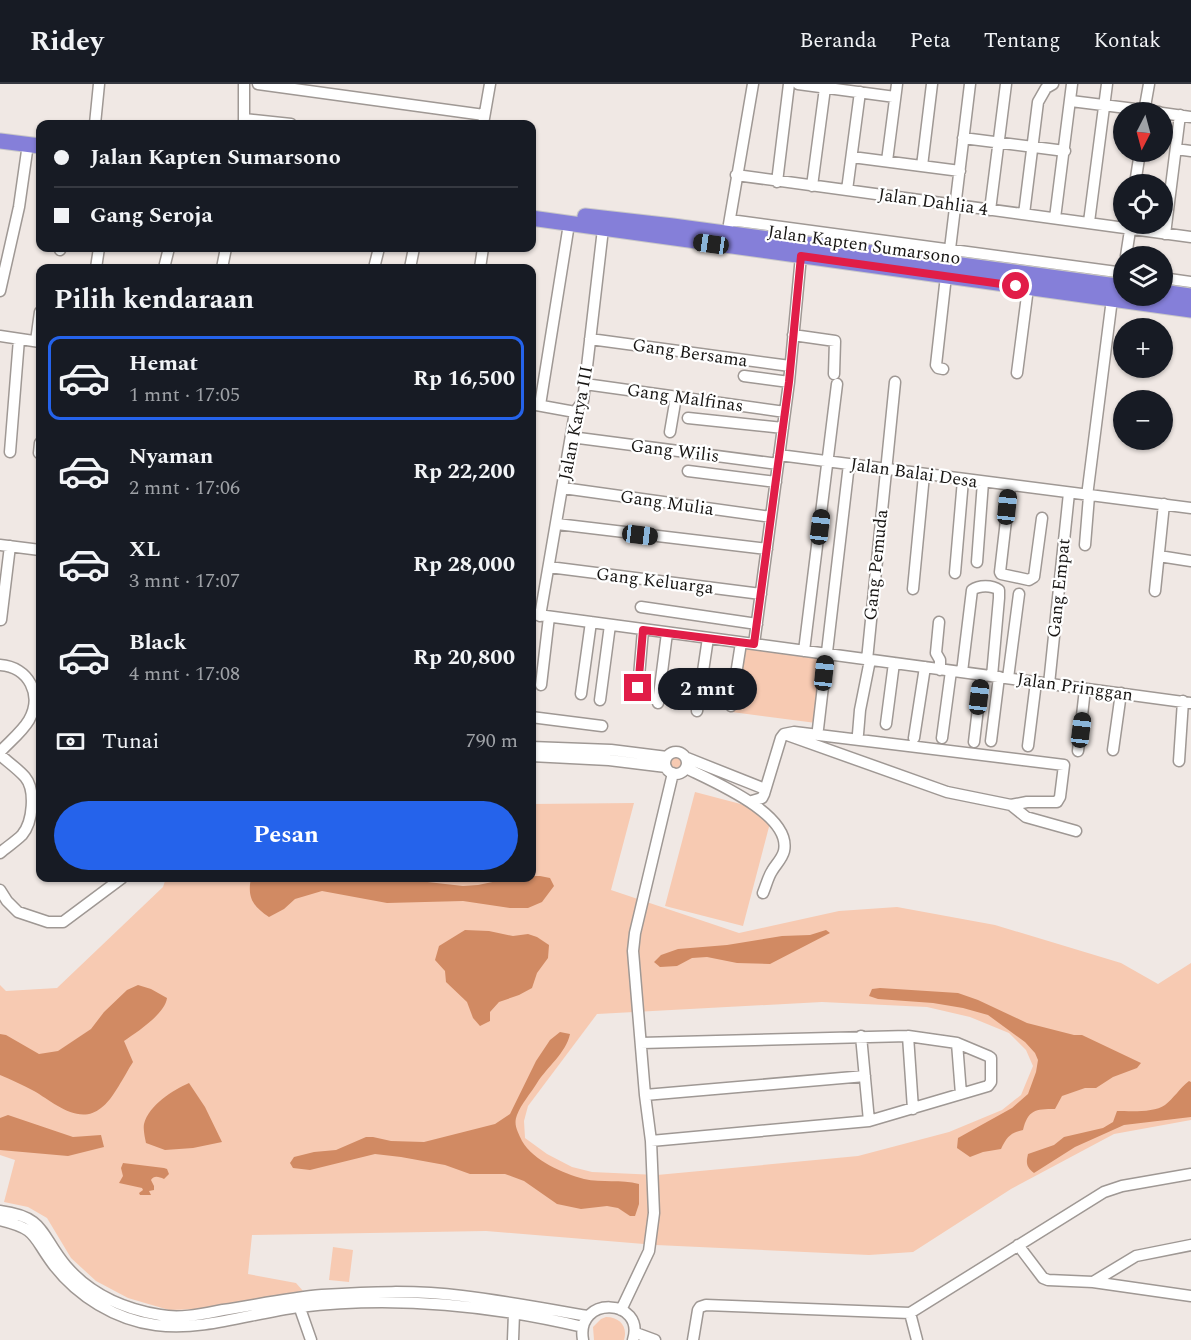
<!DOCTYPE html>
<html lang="id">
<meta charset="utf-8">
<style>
:root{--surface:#171b24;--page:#242831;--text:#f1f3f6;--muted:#9ea1a6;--line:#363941;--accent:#2563eb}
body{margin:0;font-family:Spectral,serif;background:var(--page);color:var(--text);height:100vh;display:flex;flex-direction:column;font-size:22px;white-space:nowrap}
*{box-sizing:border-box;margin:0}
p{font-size:20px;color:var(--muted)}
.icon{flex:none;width:33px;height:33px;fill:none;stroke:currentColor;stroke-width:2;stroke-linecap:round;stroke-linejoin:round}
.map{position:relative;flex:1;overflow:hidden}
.panel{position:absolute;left:36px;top:180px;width:500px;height:618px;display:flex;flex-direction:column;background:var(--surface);border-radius:12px;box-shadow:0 2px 4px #0004}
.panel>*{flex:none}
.top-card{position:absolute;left:36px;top:36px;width:500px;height:132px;border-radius:12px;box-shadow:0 2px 4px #0004;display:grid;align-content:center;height:132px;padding:0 18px;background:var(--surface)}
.needle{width:39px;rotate:186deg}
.fabs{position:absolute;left:1113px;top:18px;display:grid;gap:12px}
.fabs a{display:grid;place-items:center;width:60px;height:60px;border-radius:50%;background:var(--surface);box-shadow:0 2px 4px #0004;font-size:30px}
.end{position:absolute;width:27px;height:27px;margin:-14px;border:8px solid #e11d48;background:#fff;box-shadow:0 0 0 3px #fff}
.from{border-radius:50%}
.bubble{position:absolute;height:42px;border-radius:21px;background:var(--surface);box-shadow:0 2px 4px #0004;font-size:20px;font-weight:700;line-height:42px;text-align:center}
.car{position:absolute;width:18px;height:36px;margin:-18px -9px;border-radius:8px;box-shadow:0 0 4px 2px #0007;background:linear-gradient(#222 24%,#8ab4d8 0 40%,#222 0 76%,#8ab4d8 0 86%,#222 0)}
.top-card b{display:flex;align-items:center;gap:21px;height:57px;font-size:22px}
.top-card b+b{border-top:2px solid var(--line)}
.top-card i{width:15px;height:15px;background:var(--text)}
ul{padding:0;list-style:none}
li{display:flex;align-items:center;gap:18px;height:84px;margin:0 12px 9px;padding:0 6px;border:3px solid transparent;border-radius:12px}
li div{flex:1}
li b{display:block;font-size:22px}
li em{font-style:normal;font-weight:700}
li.active{border-color:var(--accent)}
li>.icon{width:54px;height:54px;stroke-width:1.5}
h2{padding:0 18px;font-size:27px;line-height:72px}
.pay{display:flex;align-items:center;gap:15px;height:66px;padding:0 18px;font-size:22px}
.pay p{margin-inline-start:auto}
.button{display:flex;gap:12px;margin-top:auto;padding:12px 18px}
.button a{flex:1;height:69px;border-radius:36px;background:var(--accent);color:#fff;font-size:24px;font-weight:700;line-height:69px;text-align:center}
header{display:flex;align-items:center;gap:36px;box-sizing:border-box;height:84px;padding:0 30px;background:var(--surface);border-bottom:2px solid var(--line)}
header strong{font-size:28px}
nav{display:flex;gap:33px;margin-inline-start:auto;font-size:21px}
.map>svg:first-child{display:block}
</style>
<header>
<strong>Ridey</strong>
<nav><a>Beranda</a><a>Peta</a><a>Tentang</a><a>Kontak</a></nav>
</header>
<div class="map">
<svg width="1191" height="1256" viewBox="0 0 1191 1256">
<rect width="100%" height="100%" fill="#f0e8e4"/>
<path fill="#f7cab2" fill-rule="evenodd" d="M740 561 824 572 816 639 732 628Z
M668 678a8 8 0 1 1 16 0a8 8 0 1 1-16 0Z
M695 708 752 723 770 739 743 842 665 822Z
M634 719 611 806 739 849 839 827 897 823 995 841 1121 879 1158 900 1191 879V1036L1114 1050 1011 1105 913 1168 869 1171 656 1161 486 1147 252 1151 248 1190 296 1199 303 1207 203 1225 169 1226 128 1214 96 1197 71 1174 47 1134 28 1123 4 1118 15 1076 0 1071V901L6 907 57 904 163 803 166 794H531V720ZM822 918 927 923 970 933 1009 949 1026 966 1033 982 1021 1011 1002 1026 949 1048 858 1072 657 1091 592 1088 572 1083 547 1070 525 1054 524 1037 528 1022 597 930Z
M333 1163 353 1166 349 1198 329 1196Z
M606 1233C620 1233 628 1243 624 1256H594L593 1243 601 1235Z"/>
<path fill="#d18a63" d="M531 792H540L550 794 554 802 542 818 528 824H510L463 817 387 819 322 807 295 815 284 825 269 833C253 822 247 814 251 794H392L463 802 478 801 502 796Z
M465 846 489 847 513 852 528 850 537 853 549 861 548 874 537 889 532 904 519 911 499 918 490 928V937L480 942 473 934 467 918 446 898 445 887 435 876 439 862Z
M826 846 830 849 770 880 737 879 707 873 692 874 677 882 660 883 654 878 661 871 678 865 727 861 782 852 810 851Z
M138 901 151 905 167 914C165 930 137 948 124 957L133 978C125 990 113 1016 101 1024 79 1042 53 1018 34 1007 23 1001 12 996 0 991V950L6 951 39 970 58 967 91 945 104 928 127 906Z
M880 904 958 909 978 916 1027 939 1074 951H1082L1141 979 1137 984 1113 993 1096 1004H1085L1062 1012 1055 1025C1035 1025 1028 1026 1023 1046 1010 1049 1007 1053 1001 1065L983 1068 970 1073 957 1064 958 1054 1012 1024 1028 1010 1036 988 1038 976 1035 969 1025 958 988 931 963 924 933 919 878 915 869 912 872 905Z
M560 948 570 950C566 969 547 983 537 999 531 1009 521 1020 517 1031 513 1041 518 1048 522 1057 534 1077 562 1089 584 1095 602 1099 621 1095 639 1100V1120L635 1132H630L618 1124 607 1122 581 1125 557 1120 524 1097 505 1090H470L445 1081 401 1073 375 1070 310 1086 293 1084 290 1079 294 1073 314 1068 336 1066 366 1053H373L391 1057 424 1058 495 1040 510 1030 536 977 550 956Z
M1189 997 1191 998V1033L1124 1041 1075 1063 1034 1089C1026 1083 1026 1079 1028 1070L1054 1061 1064 1053 1103 1044 1113 1038 1117 1027C1130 1027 1154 1029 1165 1021 1173 1015 1180 1004 1189 997Z
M189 999 205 1023 222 1058 193 1064 165 1066 146 1059C145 1054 143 1046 144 1040 149 1021 173 1006 189 999Z
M8 1031 73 1053 101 1051 104 1063 68 1072 0 1066V1034Z
M123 1079 164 1084 167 1085 169 1090 164 1095C159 1093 154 1091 151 1096L154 1102V1106L149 1107 151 1111H140L139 1109 143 1106 142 1104 119 1099 123 1092 121 1084Z"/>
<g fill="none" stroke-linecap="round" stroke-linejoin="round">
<g stroke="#9f9894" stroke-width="13">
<path id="minor" d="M244 0V40
M258 0 484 31
M798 0 895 13
M1071 17 1159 28
M1144 28 1149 0
M1162 29 1191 33
M244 35 291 40
M95 40 99 0
M483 40 490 0
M963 54 1065 67
M1176 65 1191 67
M852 73 960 87
M887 77 897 0
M922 82 932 0
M736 91 1191 153
M777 98 789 0
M1135 100 1140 68
M812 102 825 4
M847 106 860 8
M990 126 1006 0
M1024 130 1038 18 1046 4 1053 0
M1055 134 1072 0
M730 136 1124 189
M1089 138 1107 0
M729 140 753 0
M1165 150 1180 31
M950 165 970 0
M60 166 61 164
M1126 172 1131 140
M96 184 99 164
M164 184 169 164
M222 184 226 164
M374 184 379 164
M410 184 414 164
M480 184 483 164
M1162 194 1191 198
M0 207 19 123 28 60
M793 251 835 257 834 290
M0 252 40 258
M590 255 790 282
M36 257 40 228
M943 285 938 284 936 281 946 192
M1017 289 1028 204
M744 292 789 298
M585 300 785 328
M531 320 575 328
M540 321 569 140
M688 334 783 344
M670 348 676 313
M571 353 778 380
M10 368 19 255
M39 369 40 359
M779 371 1191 424
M688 387 776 398
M1010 402 1000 488 1001 490 1029 496 1034 493 1042 434
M563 404 771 433
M1087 412 1112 215
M557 440 767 465
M0 461 40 466
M1085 461 1089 412
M1159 472 1191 477
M977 478 983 398
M549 483 761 510
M955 489 963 396
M913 505 924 391
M1155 507 1164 420
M641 523 757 540
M531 530 1191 619
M540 532 575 328 583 317 603 145
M1 536 10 462
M939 538 936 569 940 576V586
M754 560 789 298 801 172
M804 567 837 300
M867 576 895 298
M0 581C29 583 43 611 29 636 22 648 9 658 0 668
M962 588 972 506C979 501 992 501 999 506V514L992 592
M1008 594 1019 510
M1049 600 1069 409
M541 601 549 533
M638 604 643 546
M581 610 591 538
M600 616 610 541
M658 619 667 549
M731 622 741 559
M697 627 708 554
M531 633 602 642
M886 640 894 579
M818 645 849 380
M858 650 860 626 870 576
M787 651 947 708 1011 721 1026 733 1076 747
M914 654 925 583
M942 654 951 587
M991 657 999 593
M974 658 982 591
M1028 662 1036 598
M531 663 611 666 667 673
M1113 666 1121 609
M1078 667 1085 605
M665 679a11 11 0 1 1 22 0a11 11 0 1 1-22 0Z
M0 671C8 678 18 685 25 693 36 706 33 738 22 751 16 757 7 763 0 769
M531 672 609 676 666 683
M687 674 765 705
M1179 677 1183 617
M686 684C712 697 792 730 784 767 782 775 776 780 772 787 768 793 766 802 763 809
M752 717 762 714 764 710 781 654 784 650 794 648 1064 681 1060 713 1057 718H1027L1011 721
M0 806 7 817 18 828 48 838H63L122 794
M861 952 869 1037
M908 952 913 1025
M641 959 908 952 957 959 988 972 991 974V998L988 1002 869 1037 651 1057
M957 959 961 1010
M645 1011 865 992
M0 1127C46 1133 40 1151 66 1182 91 1211 123 1225 160 1231 181 1235 202 1230 223 1226 256 1221 288 1214 322 1211 368 1208 416 1206 462 1212 504 1217 546 1225 588 1232
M0 1136C38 1145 32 1152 53 1180 77 1212 116 1236 156 1241 205 1247 251 1229 299 1223 395 1211 490 1221 583 1243
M1018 1161 1043 1194 1048 1196 1093 1198 1191 1212
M1093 1198 1136 1172 1191 1161
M297 1216 311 1256
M621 1226 649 1167 654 1129 651 1057 645 1011 633 867 635 849 673 689
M910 1229 917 1256
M636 1249 655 1256
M513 1256 514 1229
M583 1256C575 1211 646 1214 633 1256
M693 1256 698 1226 700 1223 706 1221 910 1229 1104 1108 1122 1102 1191 1090"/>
</g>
<g stroke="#c8c7c7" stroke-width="17">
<path id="highway" d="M0 57 40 62
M585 132 673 142 1124 203
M531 134 1191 226
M1162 208 1191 212"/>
</g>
<use href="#minor" stroke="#fff" stroke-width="10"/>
<use href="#highway" stroke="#857fd9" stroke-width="15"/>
</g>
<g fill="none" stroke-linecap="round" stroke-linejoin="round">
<path stroke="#e11d48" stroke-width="8" d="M638 604 643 546 754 560 789 298 801 172 1016 202"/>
</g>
<g text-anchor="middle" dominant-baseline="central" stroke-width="4.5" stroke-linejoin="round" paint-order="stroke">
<g font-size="18" fill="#181614" stroke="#fff">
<text transform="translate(933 118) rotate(8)">Jalan Dahlia 4</text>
<text transform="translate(864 161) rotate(8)">Jalan Kapten Sumarsono</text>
<text transform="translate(690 269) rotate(8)">Gang Bersama</text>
<text transform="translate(685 314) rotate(8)">Gang Malfinas</text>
<text transform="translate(576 339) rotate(-79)">Jalan Karya III</text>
<text transform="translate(675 367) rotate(7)">Gang Wilis</text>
<text transform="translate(914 389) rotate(8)">Jalan Balai Desa</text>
<text transform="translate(667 419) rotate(8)">Gang Mulia</text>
<text transform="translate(876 481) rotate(-84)">Gang Pemuda</text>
<text transform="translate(655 497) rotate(7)">Gang Keluarga</text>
<text transform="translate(1059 504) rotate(-84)">Gang Empat</text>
<text transform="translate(1075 603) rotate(8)">Jalan Pringgan</text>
</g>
</g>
</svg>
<div class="fabs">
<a><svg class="needle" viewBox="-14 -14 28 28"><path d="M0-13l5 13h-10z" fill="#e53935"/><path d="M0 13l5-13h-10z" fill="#9ea1a6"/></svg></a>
<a><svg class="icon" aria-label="locate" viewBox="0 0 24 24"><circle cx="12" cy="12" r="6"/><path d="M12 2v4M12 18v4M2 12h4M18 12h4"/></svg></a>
<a><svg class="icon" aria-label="layers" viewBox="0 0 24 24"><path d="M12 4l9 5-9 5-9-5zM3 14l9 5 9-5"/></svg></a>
<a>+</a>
<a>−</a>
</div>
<i class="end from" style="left:1016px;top:202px"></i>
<i class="end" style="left:638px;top:604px"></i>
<div class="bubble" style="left:658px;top:584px;width:99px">2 mnt</div>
<i class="car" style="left:711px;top:160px;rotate:278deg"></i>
<i class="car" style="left:1007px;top:423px;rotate:6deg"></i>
<i class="car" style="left:820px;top:443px;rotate:7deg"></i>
<i class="car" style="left:640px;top:451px;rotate:97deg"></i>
<i class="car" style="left:824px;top:589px;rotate:6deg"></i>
<i class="car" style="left:979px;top:613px;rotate:7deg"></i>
<i class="car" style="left:1081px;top:646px;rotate:7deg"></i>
<div class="top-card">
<b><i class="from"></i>Jalan Kapten Sumarsono</b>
<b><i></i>Gang Seroja</b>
</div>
<section class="panel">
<h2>Pilih kendaraan</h2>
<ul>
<li class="active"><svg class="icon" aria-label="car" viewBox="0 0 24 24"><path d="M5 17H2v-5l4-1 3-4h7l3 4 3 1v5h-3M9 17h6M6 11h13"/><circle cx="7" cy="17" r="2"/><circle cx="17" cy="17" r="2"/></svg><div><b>Hemat</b><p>1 mnt · 17:05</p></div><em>Rp 16,500</em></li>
<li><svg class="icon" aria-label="car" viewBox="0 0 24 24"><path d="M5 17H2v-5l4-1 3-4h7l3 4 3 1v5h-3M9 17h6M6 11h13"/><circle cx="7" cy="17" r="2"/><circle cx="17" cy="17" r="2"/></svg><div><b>Nyaman</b><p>2 mnt · 17:06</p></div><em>Rp 22,200</em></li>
<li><svg class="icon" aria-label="car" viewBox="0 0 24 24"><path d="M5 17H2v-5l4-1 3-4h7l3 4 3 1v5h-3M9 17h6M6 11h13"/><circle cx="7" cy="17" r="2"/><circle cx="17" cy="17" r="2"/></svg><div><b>XL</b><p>3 mnt · 17:07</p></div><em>Rp 28,000</em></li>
<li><svg class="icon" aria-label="car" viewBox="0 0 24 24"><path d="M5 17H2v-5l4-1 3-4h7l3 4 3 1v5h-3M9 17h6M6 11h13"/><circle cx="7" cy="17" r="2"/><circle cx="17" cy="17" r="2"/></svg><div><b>Black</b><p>4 mnt · 17:08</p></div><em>Rp 20,800</em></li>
</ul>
<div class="pay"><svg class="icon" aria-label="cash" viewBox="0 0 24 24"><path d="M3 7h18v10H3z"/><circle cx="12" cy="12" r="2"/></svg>Tunai<p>790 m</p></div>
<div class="button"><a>Pesan</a></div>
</section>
</div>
